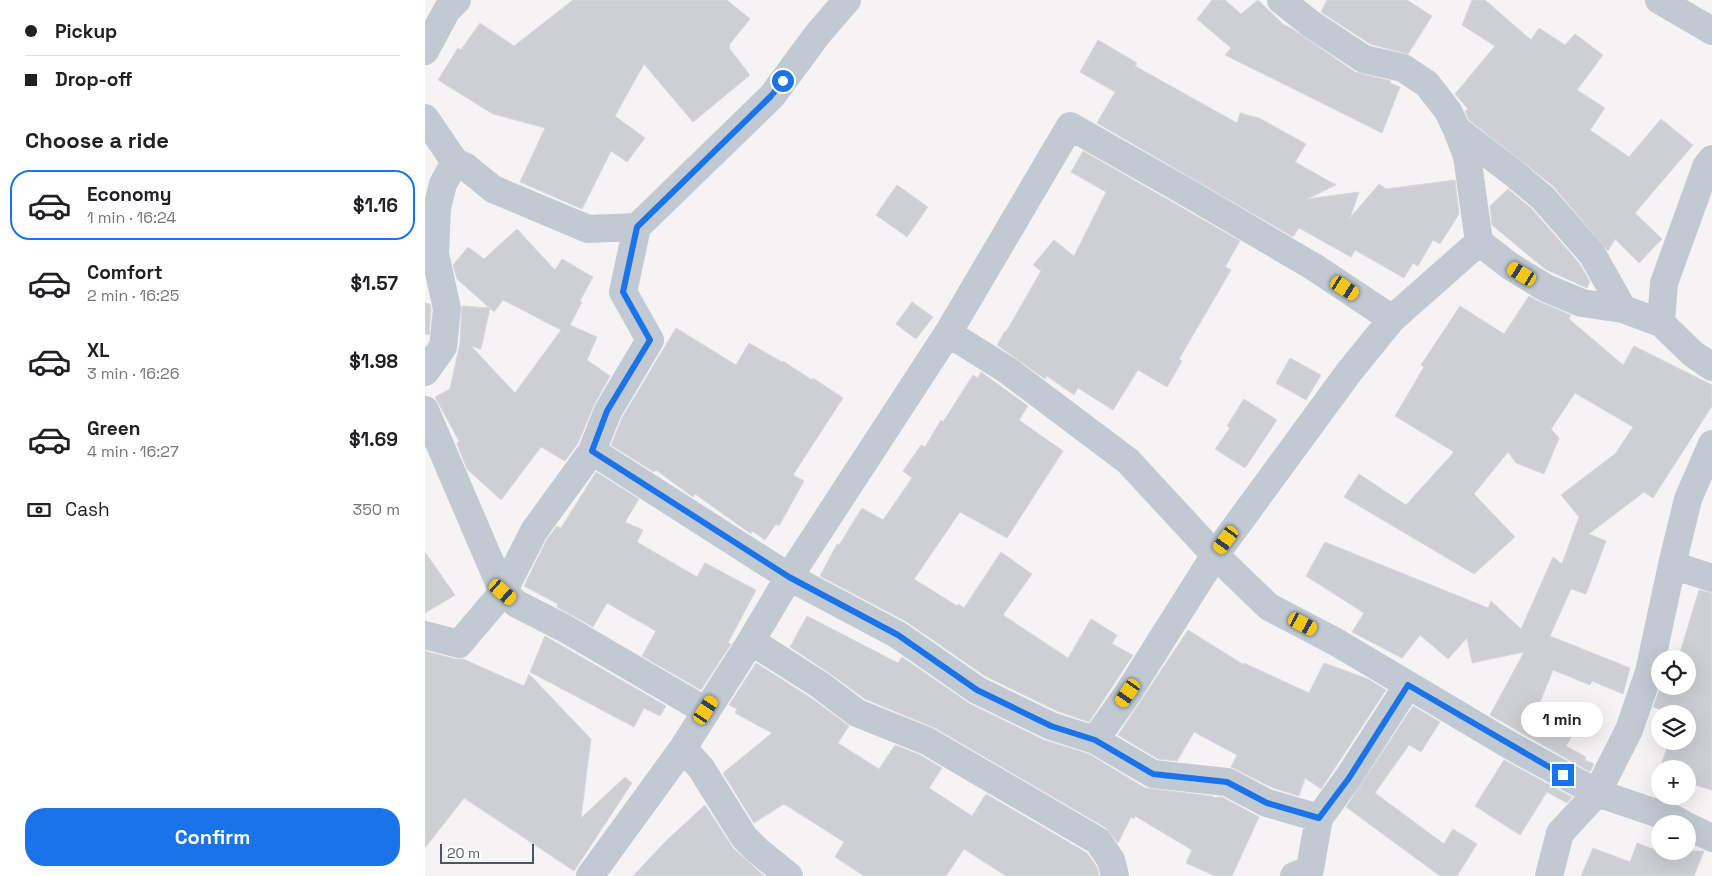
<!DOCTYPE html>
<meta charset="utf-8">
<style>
:root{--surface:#fff;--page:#f6f6f6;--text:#202124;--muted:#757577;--line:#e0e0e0;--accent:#1a73e8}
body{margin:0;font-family:"Space Grotesk",sans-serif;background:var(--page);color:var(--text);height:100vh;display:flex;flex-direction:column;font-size:19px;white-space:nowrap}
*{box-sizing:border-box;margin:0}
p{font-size:16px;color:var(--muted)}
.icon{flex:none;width:28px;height:28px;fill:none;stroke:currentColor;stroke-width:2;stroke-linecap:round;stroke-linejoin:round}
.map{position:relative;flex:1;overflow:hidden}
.panel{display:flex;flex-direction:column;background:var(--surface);width:425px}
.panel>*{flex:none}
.guide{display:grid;align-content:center;height:110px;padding:0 25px;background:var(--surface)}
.tools{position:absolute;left:1226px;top:650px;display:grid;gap:10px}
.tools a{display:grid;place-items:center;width:45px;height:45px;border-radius:50%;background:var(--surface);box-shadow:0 5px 20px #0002;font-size:25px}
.scale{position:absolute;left:15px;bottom:12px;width:94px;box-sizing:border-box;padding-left:5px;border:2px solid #4a5661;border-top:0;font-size:14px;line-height:18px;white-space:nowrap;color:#4a5661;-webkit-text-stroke:4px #fff;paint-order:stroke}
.end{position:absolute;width:22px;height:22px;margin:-11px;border:6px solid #1a73e8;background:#fff;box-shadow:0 0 0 2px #fff}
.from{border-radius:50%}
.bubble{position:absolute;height:35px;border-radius:18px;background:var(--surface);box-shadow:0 5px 20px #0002;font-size:16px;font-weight:800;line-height:35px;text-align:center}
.car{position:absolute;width:15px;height:30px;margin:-15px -8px;border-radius:6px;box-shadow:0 0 4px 1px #0007;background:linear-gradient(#f5c518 24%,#345 0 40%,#f5c518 0 76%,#345 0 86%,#f5c518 0)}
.guide b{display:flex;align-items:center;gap:18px;height:48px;font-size:19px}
.guide b+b{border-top:1px solid var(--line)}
.guide i{width:12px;height:12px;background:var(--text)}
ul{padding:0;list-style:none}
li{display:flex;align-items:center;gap:15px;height:70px;margin:0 10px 8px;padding:0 15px;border:2px solid transparent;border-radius:20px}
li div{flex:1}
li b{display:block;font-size:19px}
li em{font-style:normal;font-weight:800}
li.active{border-color:var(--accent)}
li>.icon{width:45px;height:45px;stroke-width:1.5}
h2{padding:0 25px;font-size:22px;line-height:60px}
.pay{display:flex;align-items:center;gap:12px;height:55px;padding:0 25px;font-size:19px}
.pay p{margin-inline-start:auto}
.primary-button{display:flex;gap:10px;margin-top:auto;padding:10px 25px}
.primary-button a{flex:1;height:58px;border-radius:20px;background:var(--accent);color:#fff;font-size:20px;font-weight:800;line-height:58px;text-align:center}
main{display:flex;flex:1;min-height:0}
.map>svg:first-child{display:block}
</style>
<main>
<section class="panel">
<div class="guide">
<b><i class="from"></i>Pickup</b>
<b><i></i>Drop-off</b>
</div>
<h2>Choose a ride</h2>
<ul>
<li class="active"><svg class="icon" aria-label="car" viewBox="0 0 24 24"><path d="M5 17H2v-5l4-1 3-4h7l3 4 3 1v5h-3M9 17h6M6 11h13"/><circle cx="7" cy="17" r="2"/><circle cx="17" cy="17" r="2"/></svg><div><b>Economy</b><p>1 min · 16:24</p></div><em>$1.16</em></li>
<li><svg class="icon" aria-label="car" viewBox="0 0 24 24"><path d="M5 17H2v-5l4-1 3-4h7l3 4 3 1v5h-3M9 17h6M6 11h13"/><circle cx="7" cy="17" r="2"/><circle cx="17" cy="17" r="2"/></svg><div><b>Comfort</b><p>2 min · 16:25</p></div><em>$1.57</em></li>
<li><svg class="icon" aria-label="car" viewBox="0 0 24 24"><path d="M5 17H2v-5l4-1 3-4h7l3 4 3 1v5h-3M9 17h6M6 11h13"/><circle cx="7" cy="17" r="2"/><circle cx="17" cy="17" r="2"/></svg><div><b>XL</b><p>3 min · 16:26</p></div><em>$1.98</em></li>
<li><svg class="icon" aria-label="car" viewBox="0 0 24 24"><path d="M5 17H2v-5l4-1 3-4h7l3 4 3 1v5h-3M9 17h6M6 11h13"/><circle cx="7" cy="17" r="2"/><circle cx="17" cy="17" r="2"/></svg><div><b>Green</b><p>4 min · 16:27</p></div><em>$1.69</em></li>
</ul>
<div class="pay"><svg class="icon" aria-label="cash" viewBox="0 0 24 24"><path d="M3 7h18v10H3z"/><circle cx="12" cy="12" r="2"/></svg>Cash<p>350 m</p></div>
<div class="primary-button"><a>Confirm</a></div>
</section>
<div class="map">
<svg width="1287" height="876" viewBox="0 0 1287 876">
<rect width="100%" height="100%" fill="#f5f3f3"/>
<path fill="#cdcfd5" stroke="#d7d9de" d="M148 0H302L325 19 304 45 305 46 304 48 325 75 268 122 219 64 190 116 220 138 202 162 186 151 157 209 95 182 120 128 68 114 13 80 33 48 36 50 55 23 89 46Z
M787 0H800L816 14 833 0 859 25 866 28 930 72 966 81 965 83 975 87 957 133 800 55 806 48 772 19Z
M902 0H982L1007 16 983 54 945 44 896 12Z
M1047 0H1060L1106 40 1114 28 1140 45 1150 34 1178 55 1152 90 1180 108 1165 130 1204 157 1236 119 1268 145 1210 213 1237 239 1214 263 1190 239 1183 251 1128 186 1044 120 1040 111 1043 109 1030 94 1070 46 1037 25Z
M673 40 712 63 710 66 812 123 815 113 834 118 881 144 870 162 911 185 882 199 934 192 925 218 954 184 961 189 1030 180 1034 214 1015 244 1008 240 993 266 988 263 979 278 930 250 926 257 874 228 868 237 672 123 690 92 655 72Z
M658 151 815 241 800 267 806 270 754 359 757 361 742 387 713 370 688 410 653 388 649 395 622 376 620 379 572 345 580 331 581 332 616 271 608 265 629 240 649 256 681 192 646 172Z
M472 185 503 207 482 237 451 215Z
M1083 189 1107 209 1154 263 1165 282 1162 288 1120 269 1067 225 1065 206Z
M92 229 130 270 137 259 168 277 155 301 157 302 145 325 172 337 162 360 185 376 169 405 153 443 140 461 116 447 76 500 42 469 32 444 34 441 10 397 25 389 35 343 37 306 65 308 56 349 46 346 90 393 136 330 78 300 69 312 32 279 28 265 43 247 59 259Z
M1104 296 1115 302 1146 315 1144 319 1198 365 1209 346 1287 385V406L1228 498 1219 492 1164 534 1181 541 1161 594 1146 589 1125 636 1205 668 1198 694 1167 681 1165 685 1128 670 1111 712 1148 734 1141 746 1161 757 1160 760 1169 764 1165 772 1065 715 1099 652 1047 663 1042 638 1023 659 995 635 977 658 927 632 939 613 881 576 900 542 1063 608 1066 601 1096 629 1128 557 1137 564 1154 517 1136 495 1191 453 1208 427 1150 393 1126 429 1134 438 1119 474 1091 463 1083 452 1049 494 1090 537 1049 574 919 497 934 474 981 505 1029 452 970 416 999 367 996 365 1035 306 1079 334Z
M487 302 508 317 491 339 471 324Z
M0 303 5 304 6 310 4 335 0 334Z
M251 328 311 365 324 343 357 362 358 361 387 380 388 378 418 398 368 475 379 481 354 526 351 524 340 540 327 531 326 534 270 494 268 497 231 470 229 472 186 445 197 418Z
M865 358 896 375 881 400 851 383Z
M556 372 603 406 594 420 638 451 582 538 535 512 489 579 532 606 533 604 539 608 576 552 607 574 578 615 643 658 666 619 692 635 687 644 708 655 664 722 632 711 560 676 482 622 395 576 412 544 414 545 437 508 458 520 487 478 478 471 496 445 500 447 516 420 518 422 548 375 553 378Z
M819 399 852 420 820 468 790 449 805 428 802 426Z
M171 472 214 499 200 522 218 530 212 542 272 577 280 563 331 590 303 643 306 644 276 690 217 656 231 631 182 603 168 627 132 607 133 604 99 586 122 539 132 526 136 528Z
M0 552 30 595 0 613Z
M1274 590 1287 593V790L1262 783V769H1235L1244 741H1262V714H1236L1237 710 1228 707 1236 686H1262V659H1253Z
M382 616 473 663 477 657 545 704 619 740 664 754 720 788 787 796 791 798 792 797H797L834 817 807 876H790L761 863 767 850 710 816 709 819 706 817 693 843 681 828 510 728 440 699 403 672 365 647Z
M763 630 819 665V663L884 693 899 663 943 679 961 690 896 789 880 778 874 796 848 788 806 767 812 755 769 732 752 761 733 759 693 735Z
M120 636 241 706 235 716 219 708 209 727 105 672Z
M0 651 30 659H38L99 686 104 674 166 739 156 818 200 777 207 783 149 871 39 798 0 848Z
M331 663 386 698 424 726 413 743 454 769 470 745 495 755 517 768 504 788 547 816 561 794 662 853 672 867 674 876H581L539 849 521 876H439L410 857 419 842 359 804 329 823 298 773 347 733 310 713 312 709 304 705Z
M988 706 1015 722 996 752 984 745 950 793 1019 844 1028 829 1052 844 1032 876H1015L921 807Z
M1079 760 1147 797 1142 803 1122 792 1095 835 1050 806Z
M280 805 308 848 339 876H208L241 841Z
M1212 843 1233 851H1279L1269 876H1156L1168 848 1205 862Z"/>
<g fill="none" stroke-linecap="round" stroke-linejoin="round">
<path stroke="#c1cad2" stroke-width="28" d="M856 0 886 24 939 59 978 68 1002 84 1023 111 1032 130 1087 172 1118 198 1167 254 1198 309
M1234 0 1287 31
M0 51 22 10 32 0
M0 118 30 162 41 167 68 189 163 229 212 227
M1032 130 1042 156 1054 242
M1287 159 1281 167 1239 283 1236 323 1268 354 1287 367
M523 333 582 370 703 461 790 555 924 372 967 319 1054 242 1085 266 1121 288 1157 303 1198 309 1236 323
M0 372 18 347 22 309 10 254 12 208 18 184 30 162
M0 410 78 592 92 604 139 628 281 711
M167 451 364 577 473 635 552 690 626 726 670 740 728 774 802 782 842 803 894 818 923 778 983 685
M1247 565 1287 578
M0 635 34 644 78 592 109 531 167 451 183 411 225 340 198 292 212 227 347 96 392 35 422 0
M326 641 395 685 432 713 502 741 673 841 686 860 690 876
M670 740 703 693 790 555 844 607 911 642 1086 746 1172 793 1249 819 1258 824
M258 748 276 768 319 837 332 850 364 876
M1262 826 1287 838
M165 876 258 748 326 641 364 577 523 333 645 126 763 193 889 267 967 319
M869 876 885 869 894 818
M1124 876 1135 833 1172 793 1204 730 1224 672 1247 565 1263 499 1287 444"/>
</g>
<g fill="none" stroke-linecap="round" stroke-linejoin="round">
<path stroke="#1a73e8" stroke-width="6" d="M358 81 346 96 212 227 198 292 225 340 182 411 167 451 364 577 473 635 552 690 626 726 670 740 728 774 802 782 842 803 894 818 924 778 983 685 1138 775"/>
</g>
</svg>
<div class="tools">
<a><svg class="icon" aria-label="locate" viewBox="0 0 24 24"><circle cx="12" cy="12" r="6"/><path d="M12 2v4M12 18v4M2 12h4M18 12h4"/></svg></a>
<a><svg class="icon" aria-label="layers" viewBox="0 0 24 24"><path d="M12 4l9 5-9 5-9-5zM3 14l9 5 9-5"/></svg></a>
<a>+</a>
<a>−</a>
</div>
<div class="scale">20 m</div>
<i class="end from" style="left:358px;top:81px"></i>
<i class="end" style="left:1138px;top:775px"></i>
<div class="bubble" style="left:1096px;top:702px;width:82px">1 min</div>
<i class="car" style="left:1097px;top:274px;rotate:301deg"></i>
<i class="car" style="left:920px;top:288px;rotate:123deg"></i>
<i class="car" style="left:801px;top:540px;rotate:216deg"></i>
<i class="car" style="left:78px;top:592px;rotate:131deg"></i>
<i class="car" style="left:878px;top:624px;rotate:118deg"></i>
<i class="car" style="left:703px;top:693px;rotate:215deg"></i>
<i class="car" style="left:281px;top:710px;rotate:33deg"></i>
</div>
</main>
